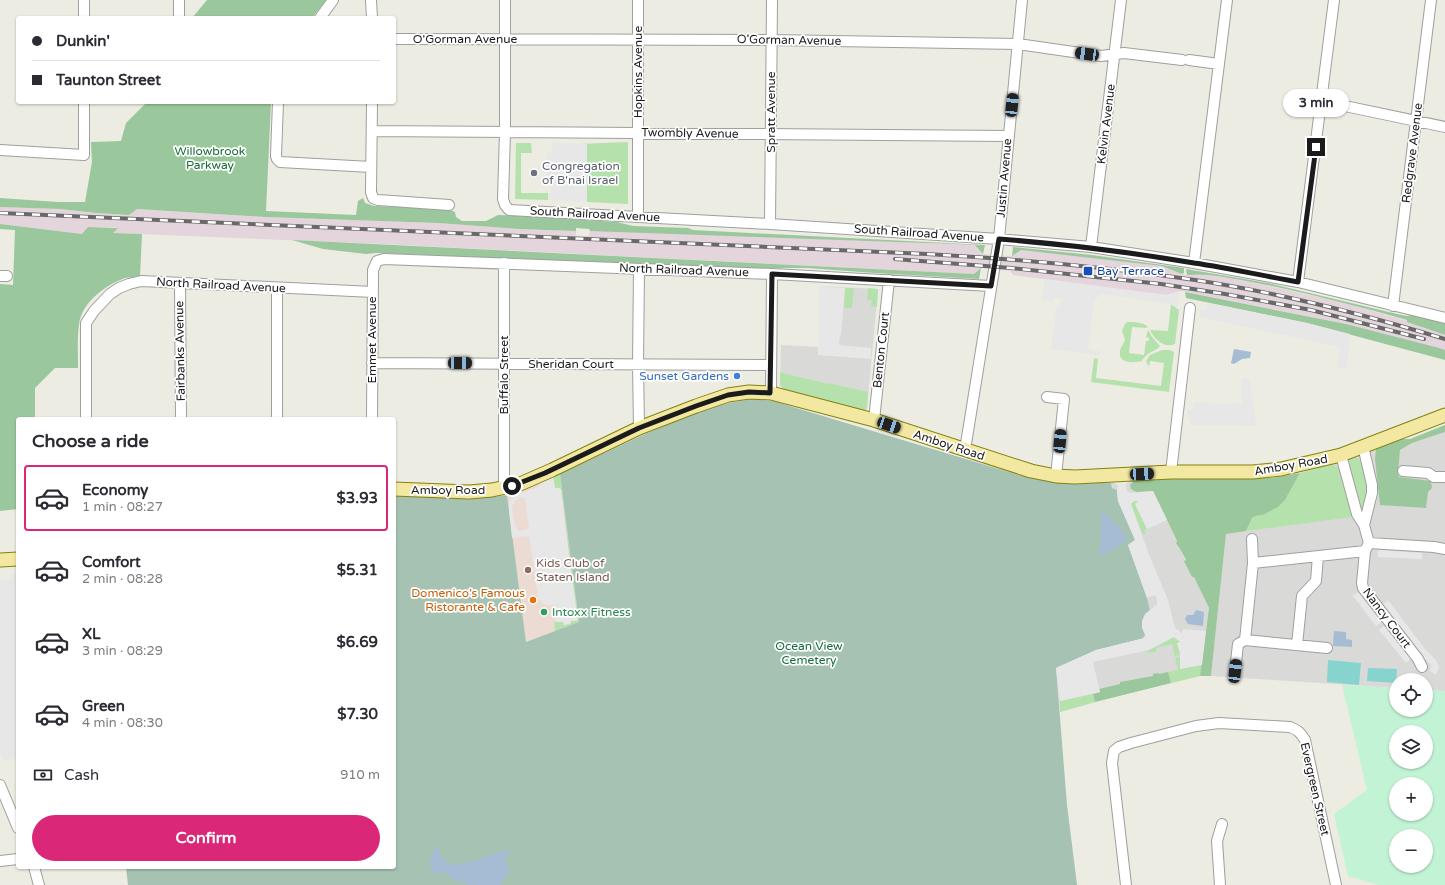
<!DOCTYPE html>
<meta charset="utf-8">
<style>
:root{--surface:#fff;--page:#f2f2f3;--text:#2b2b33;--muted:#7c7c81;--line:#e1e1e2;--accent:#db2777}
body{margin:0;font-family:"Varela Round",sans-serif;background:var(--page);color:var(--text);height:100vh;display:flex;flex-direction:column;font-size:15px;white-space:nowrap}
*{box-sizing:border-box;margin:0}
p{font-size:13px;color:var(--muted)}
.icon{flex:none;width:22px;height:22px;fill:none;stroke:currentColor;stroke-width:2;stroke-linecap:round;stroke-linejoin:round}
.map{position:relative;flex:1;overflow:hidden}
.sheet{position:absolute;left:16px;top:417px;width:380px;height:452px;display:flex;flex-direction:column;background:var(--surface);border-radius:4px;box-shadow:0 1px 3px #0004}
.sheet>*{flex:none}
.top-card{position:absolute;left:16px;top:16px;width:380px;height:88px;border-radius:4px;box-shadow:0 1px 3px #0004;display:grid;align-content:center;height:88px;padding:0 16px;background:var(--surface)}
.fabs{position:absolute;left:1389px;top:673px;display:grid;gap:8px}
.fabs a{display:grid;place-items:center;width:44px;height:44px;border-radius:50%;background:var(--surface);box-shadow:0 1px 3px #0004;font-size:20px}
.end{position:absolute;width:18px;height:18px;margin:-9px;border:5px solid #1b1b1b;background:#fff;box-shadow:0 0 0 2px #fff}
.from{border-radius:50%}
.bubble{position:absolute;height:28px;border-radius:14px;background:var(--surface);box-shadow:0 1px 3px #0004;font-size:13px;font-weight:700;line-height:28px;text-align:center}
.car{position:absolute;width:12px;height:24px;margin:-12px -6px;border-radius:5px;box-shadow:0 0 3px 1px #0007;background:linear-gradient(#222 24%,#8ab4d8 0 40%,#222 0 76%,#8ab4d8 0 86%,#222 0)}
.top-card b{display:flex;align-items:center;gap:14px;height:38px;font-size:15px}
.top-card b+b{border-top:1px solid var(--line)}
.top-card i{width:10px;height:10px;background:var(--text)}
ul{padding:0;list-style:none}
li{display:flex;align-items:center;gap:12px;height:66px;margin:0 8px 6px;padding:0 8px;border:2px solid transparent;border-radius:4px}
li div{flex:1}
li b{display:block;font-size:15px}
li em{font-style:normal;font-weight:700}
li.active{border-color:var(--accent)}
li>.icon{width:36px;height:36px;stroke-width:1.5}
h2{padding:0 16px;font-size:18px;line-height:48px}
.pay{display:flex;align-items:center;gap:10px;height:44px;padding:0 16px;font-size:15px}
.pay p{margin-inline-start:auto}
.action{display:flex;gap:8px;margin-top:auto;padding:8px 16px}
.action a{flex:1;height:46px;border-radius:24px;background:var(--accent);color:#fff;font-size:16px;font-weight:700;line-height:46px;text-align:center}
.map>svg:first-child{display:block}
</style>
<div class="map">
<svg width="1445" height="885" viewBox="0 0 1445 885">
<rect width="100%" height="100%" fill="#ecece2"/>
<path fill="#d9d9d8" d="M820 286 877 289 878 290 867 408 864 411 782 390 783 388 780 385 781 345 819 347Z
M1445 432V691L1426 690V680H1396V688L1211 676 1226 533 1353 517 1334 465 1331 464 1376 447 1375 459 1399 477 1398 475 1400 450 1412 443Z
M1130 480 1153 491 1177 542 1176 543 1177 547 1179 546 1192 577H1194L1209 608 1200 676 1099 701 1060 712 1056 668 1096 650 1142 639 1117 490 1112 488 1111 483H1114L1118 485 1126 484Z"/>
<path fill="#ebdbd2" d="M560 474 579 622 526 642 507 495Z"/>
<path fill="#e4d4dc" d="M0 207 60 209 96 213 129 215 136 209 266 217 438 223 519 229 576 231V236H589L590 231H615L975 245 983 254 1012 256 1020 250 1091 257 1163 266 1185 275 1199 273 1261 284 1344 303 1408 321 1423 328 1445 335V350L1346 324 1182 291H1179L1166 295 1013 275 1010 271 981 268 974 274 383 244 113 233 117 227H88L82 234 0 224Z"/>
<path fill="#b5e2ac" d="M627 142 628 143V204L587 202V144H579Z
M516 143H531L532 153H521V193H548V200L515 199Z
M845 288H854L852 308H844Z
M868 288 877 289 878 290 877 307 871 306 872 300H867Z
M1171 304 1179 310 1175 344C1165 349 1154 339 1150 330L1168 331Z
M1127 322C1134 322 1143 322 1148 327L1146 328 1132 327 1129 353 1144 355 1146 341H1149V338L1146 337 1148 330 1152 337 1160 346C1154 353 1149 350 1142 361 1135 363 1118 364 1120 352 1120 347 1124 344 1125 340L1122 331 1125 324Z
M1162 350H1170L1174 352 1169 392 1091 382 1094 358 1098 359 1096 378 1161 386 1164 363 1150 361 1149 367 1146 361 1150 355Z
M780 372 790 375 825 383 826 384 828 383 868 392 867 408 864 411 815 399V397H813V398L782 390 783 388 780 385Z
M1358 458 1362 463 1368 490 1363 513H1361L1348 463 1351 459Z
M1331 464 1340 468 1354 517 1246 531 1252 518 1256 516 1263 515 1278 507 1285 500 1300 473Z
M560 474 579 622 555 631 554 622 562 621 565 624H570L571 621H577L563 502 560 488H555L553 477Z
M1139 501 1135 504 1147 529 1144 531 1146 534 1143 535 1131 505 1132 502Z
M1174 637 1180 642 1177 643 1180 655 1175 656 1172 644 1156 648 1157 651 1149 653 1148 651 1145 652V651Z
M1180 657V669L1202 665 1200 676 1171 683 1168 672 1178 670 1175 658Z
M1093 694 1095 702 1060 712V701Z"/>
<path fill="#9ac79b" d="M207 0H326L312 18H192Z
M147 102H271L266 211 356 215 358 201 363 198 365 203 374 206 448 209 455 212 456 217 462 221H486L498 215 537 217 617 222 633 226 688 228 693 230 985 245 983 254 975 245 953 244 590 231 589 229 576 228V231L519 229 438 223 266 217 137 209 129 215 96 213 60 209 0 207V198L58 202H85L92 162 91 142 121 141 126 123Z
M0 224 82 234 88 227 118 228 113 233 142 234 140 276C135 277 129 277 125 278 105 285 81 303 79 325 77 339 78 354 78 368H55L35 388V419H18V509L0 511V284L13 285 15 230 0 229Z
M292 240 974 274 981 268 979 279 874 273 808 268H743L428 255 376 253 366 254 323 249Z
M1013 247 1092 255 1184 268V273L1182 274 1162 266 1021 250 1012 256Z
M1186 269 1268 283 1397 314 1407 316 1419 314 1445 323V335L1407 322V320C1352 305 1297 290 1241 280 1223 277 1205 273 1187 275Z
M1185 292 1346 324 1439 348 1445 350V360L1307 323 1186 298Z
M1445 425V432L1412 443 1400 450 1398 475 1399 477 1431 481 1432 488 1428 492 1426 508 1380 505 1375 459 1376 447 1401 439H1410Z
M1300 473 1285 500 1278 507 1263 515 1256 516 1252 518 1246 531 1226 534 1211 676H1200L1209 608 1194 577H1192L1184 561 1186 560 1179 547H1178L1176 543 1177 541 1153 491 1136 492 1131 489 1130 485 1134 481 1158 480 1161 477 1272 478Z
M1168 672 1171 683 1095 702 1093 694 1100 692 1099 689 1120 684V682L1153 676V674L1158 673 1159 674Z"/>
<path fill="#a5c2b3" d="M752 399 773 401 1019 475 1055 483H1111L1112 488 1117 490 1118 501 1135 540 1128 545 1147 598 1150 611C1142 618 1140 625 1145 635L1142 639 1096 650 1056 668 1067 805 1077 885H128L126 867H394V496L493 497 507 495 526 642 579 622 560 474 645 434 706 409 728 403Z"/>
<path fill="#c2f3d5" fill-rule="evenodd" d="M1342 685 1396 688V710H1426V690L1445 691V885H1379L1348 876 1334 814 1367 790ZM1396 732H1426V762H1396ZM1396 784H1426V814H1396ZM1396 836H1426V866H1396Z"/>
<path fill="#87d4ce" d="M1328 660 1361 663 1359 685 1327 682Z
M1368 668 1397 669 1396 683 1367 681Z"/>
<path fill="#e7e7e7" fill-rule="evenodd" d="M552 143 587 144V202L548 200V193H551V186H547V153H552Z
M1045 279 1166 295 1179 291 1177 308 1170 304 1101 294 1094 301 1088 348 1090 350 1100 351 1099 355 1051 349 1057 305H1060L1061 298 1054 297V302L1042 300Z
M820 286 845 288 841 335H840L839 345 871 348V359L818 355Z
M1207 303 1307 323 1350 334 1347 369 1337 367 1340 347 1200 317V310H1206Z
M1250 378 1256 424 1255 426 1190 425V419L1187 418 1188 410H1193L1194 402 1217 404 1242 403 1241 379Z
M553 477 555 488 561 489 566 534 578 620 571 621 570 624 564 625 563 622H556L554 606 561 605H547L543 603 538 598 529 536 512 538 509 511V502L512 497 538 487 540 485 538 483ZM523 497 525 499 529 528 519 531 515 526 512 507 515 500Z
M1126 484 1127 491 1130 493 1153 491 1167 520 1147 529 1135 504 1139 501H1134L1131 504 1148 552 1168 600 1175 628 1182 633 1183 629 1206 631 1202 665 1180 669V652L1177 643 1180 642 1174 637 1149 650 1093 662 1100 692 1060 701 1056 668 1096 650 1144 638 1146 636 1142 628V621L1145 614 1157 604V600L1155 595 1147 598 1128 545 1135 540 1118 501 1117 490 1118 485Z
M1378 550 1422 553V559L1378 557Z
M18 573V758L3 761 0 752V580L11 579 10 574Z
M1359 592 1382 622 1376 626 1353 596Z
M1388 600 1425 649 1436 660 1439 667 1436 675 1430 671 1431 665 1418 651 1383 604Z
M1384 626 1411 659 1406 663 1379 630Z"/>
<path fill="#a6bcd5" d="M1234 349 1251 352 1250 358 1242 359 1234 364 1231 363Z
M1103 512 1105 513 1115 524 1121 528 1122 532 1128 539 1114 549 1099 556 1101 541V515Z
M1196 610 1204 612 1203 626 1188 624 1185 619 1187 615H1193Z
M1334 631 1346 632V639L1352 640V647L1333 646Z
M437 845C439 849 440 855 443 859 455 874 491 852 508 850L510 852 504 860 506 865 509 868 508 873 501 883 502 885H468L467 883 453 880 447 873 442 874 433 873C428 862 431 855 437 845Z"/>
<g fill="none" stroke-linecap="round" stroke-linejoin="round">
<g stroke="#9f9f9f" stroke-width="12">
<path id="minor" d="M84 0V18
M371 0 372 18
M505 0V132L503 199 505 205 509 210 770 224 999 239 1091 247 1194 263 1298 282 1445 318
M179 18V0
M320 18 333 0
M394 39 771 40 1018 44 1101 56 1124 53 1182 60
M1189 60 1219 64
M1321 101 1445 127
M278 102 276 156 277 159 280 162 371 167
M372 102 371 192 373 198 378 200 449 205
M372 131 1008 136
M0 150 84 155V102
M638 216V0
M770 224 772 0
M1091 247 1121 0
M1194 263 1227 0
M639 269 638 364 639 428
M0 276H7
M1298 282 1334 0
M180 284 181 419
M277 288V419
M1393 306 1431 0
M372 363 771 365
M771 393 772 274
M1047 397 1064 399 1056 476
M86 419V323L94 311 110 294 119 288 129 284 141 281 373 292
M372 419 373 270 377 261 384 259 772 274 991 286
M874 420 889 280
M1363 446 1372 485V493L1364 525
M965 450 999 239 1022 0
M1341 455 1357 514 1364 525 1369 543 1434 547 1445 549
M1403 471 1428 473 1434 477H1445
M1171 472 1190 308
M504 488V263
M1369 543 1365 551 1362 583 1363 588 1418 659 1422 667
M1253 563 1365 551
M1245 640 1327 648
M1297 645 1302 596 1316 581 1318 556
M1235 671 1238 644 1245 640 1253 563 1252 539
M0 785 18 828
M0 861 18 859
M34 867 39 885
M1126 885 1112 763 1114 751 1119 747 1131 743 1196 726 1219 723 1290 727C1298 730 1301 733 1305 740L1336 885
M1220 885 1217 841 1222 824"/>
</g>
<g stroke="#84820e" stroke-width="15">
<path id="major" d="M394 489 469 492 492 490 520 484 552 470 639 428 696 406 728 395 749 392 771 393 874 420 1031 471 1056 476 1075 477 1171 472H1253L1281 469 1341 455 1445 415
M0 560 18 559"/>
</g>
<use href="#minor" stroke="#fff" stroke-width="10"/>
<use href="#major" stroke="#f2e8a1" stroke-width="13"/>
<g stroke="#696969" stroke-width="4">
<path id="rail" d="M0 213 927 254C1017 259 1107 267 1195 280 1280 293 1363 314 1445 339
M895 259 1011 268 1161 284 1225 294 1311 310 1424 339"/>
</g>
<use href="#rail" stroke="#fff" stroke-width="2.5" stroke-dasharray="8" stroke-linecap="butt"/>
</g>
<g fill="none" stroke-linecap="round" stroke-linejoin="round">
<path stroke="#1b1b1b" stroke-width="5" d="M512 486 545 473 639 428 696 406 728 395 749 392 770 393 772 274 991 286 999 239C1064 244 1129 252 1194 263 1229 268 1264 276 1298 282L1316 147"/>
</g>
<circle fill="#6b7280" stroke="#fff" stroke-width="1.5" cx="534" cy="173" r="4"/>
<rect fill="#1a4fb4" stroke="#fff" stroke-width="1.5" x="1083" y="266" width="10" height="10" rx="2"/>
<circle fill="#3f7fe0" stroke="#fff" stroke-width="1.5" cx="737" cy="376" r="4"/>
<circle fill="#8d6e63" stroke="#fff" stroke-width="1.5" cx="528" cy="570" r="4"/>
<circle fill="#e8710a" stroke="#fff" stroke-width="1.5" cx="533" cy="600" r="4"/>
<circle fill="#2e9e5b" stroke="#fff" stroke-width="1.5" cx="544" cy="612" r="4"/>
<g text-anchor="middle" dominant-baseline="central" stroke-width="3.5" stroke-linejoin="round" paint-order="stroke">
<g font-size="12" fill="#1b1b1b" stroke="#fff">
<text x="465" y="39">O'Gorman Avenue</text>
<text transform="translate(789 40) rotate(1)">O'Gorman Avenue</text>
<text transform="translate(638 72) rotate(-90)">Hopkins Avenue</text>
<text transform="translate(771 112) rotate(-90)">Spratt Avenue</text>
<text transform="translate(1106 124) rotate(-83)">Kelvin Avenue</text>
<text transform="translate(690 133) rotate(1)">Twombly Avenue</text>
<text transform="translate(1412 153) rotate(-83)">Redgrave Avenue</text>
<text transform="translate(1004 178) rotate(-85)">Justin Avenue</text>
<text transform="translate(595 214) rotate(3)">South Railroad Avenue</text>
<text transform="translate(919 233) rotate(4)">South Railroad Avenue</text>
<text transform="translate(684 270) rotate(2)">North Railroad Avenue</text>
<text transform="translate(221 285) rotate(3)">North Railroad Avenue</text>
<text transform="translate(372 340) rotate(-90)">Emmet Avenue</text>
<text transform="translate(881 350) rotate(-84)">Benton Court</text>
<text transform="translate(180 351) rotate(-91)">Fairbanks Avenue</text>
<text x="571" y="364">Sheridan Court</text>
<text transform="translate(504 375) rotate(-90)">Buffalo Street</text>
<text transform="translate(949 445) rotate(18)">Amboy Road</text>
<text transform="translate(1291 465) rotate(-10)">Amboy Road</text>
<text x="448" y="490">Amboy Road</text>
<text transform="translate(1387 618) rotate(53)">Nancy Court</text>
<text transform="translate(1315 789) rotate(77)">Evergreen Street</text>
</g>
<g font-size="12" fill="#166d38" stroke="#fff">
<text x="210" y="151">Willowbrook<tspan x="210" dy="14">Parkway</tspan></text>
<text x="809" y="646">Ocean View<tspan x="809" dy="14">Cemetery</tspan></text>
</g>
<g font-size="12" fill="#5b616d" stroke="#fff" text-anchor="start">
<text x="542" y="166">Congregation<tspan x="542" dy="14">of B'nai Israel</tspan></text>
</g>
<g font-size="12" fill="#164399" stroke="#fff" text-anchor="start">
<text x="1097" y="271">Bay Terrace</text>
</g>
<g font-size="12" fill="#366cbe" stroke="#fff" text-anchor="end">
<text x="729" y="376">Sunset Gardens</text>
</g>
<g font-size="12" fill="#785e54" stroke="#fff" text-anchor="start">
<text x="536" y="563">Kids Club of<tspan x="536" dy="14">Staten Island</tspan></text>
</g>
<g font-size="12" fill="#c56008" stroke="#fff" text-anchor="end">
<text x="525" y="593">Domenico’s Famous<tspan x="525" dy="14">Ristorante &amp; Cafe</tspan></text>
</g>
<g font-size="12" fill="#27864d" stroke="#fff" text-anchor="start">
<text x="552" y="612">Intoxx Fitness</text>
</g>
</g>
</svg>
<div class="fabs">
<a><svg class="icon" aria-label="locate" viewBox="0 0 24 24"><circle cx="12" cy="12" r="6"/><path d="M12 2v4M12 18v4M2 12h4M18 12h4"/></svg></a>
<a><svg class="icon" aria-label="layers" viewBox="0 0 24 24"><path d="M12 4l9 5-9 5-9-5zM3 14l9 5 9-5"/></svg></a>
<a>+</a>
<a>−</a>
</div>
<i class="end from" style="left:512px;top:486px"></i>
<i class="end" style="left:1316px;top:147px"></i>
<div class="bubble" style="left:1283px;top:89px;width:66px">3 min</div>
<i class="car" style="left:1087px;top:54px;rotate:278deg"></i>
<i class="car" style="left:1012px;top:105px;rotate:6deg"></i>
<i class="car" style="left:460px;top:363px;rotate:90deg"></i>
<i class="car" style="left:889px;top:425px;rotate:109deg"></i>
<i class="car" style="left:1060px;top:441px;rotate:5deg"></i>
<i class="car" style="left:1142px;top:474px;rotate:87deg"></i>
<i class="car" style="left:1235px;top:671px;rotate:7deg"></i>
<div class="top-card">
<b><i class="from"></i>Dunkin'</b>
<b><i></i>Taunton Street</b>
</div>
<section class="sheet">
<h2>Choose a ride</h2>
<ul>
<li class="active"><svg class="icon" aria-label="car" viewBox="0 0 24 24"><path d="M5 17H2v-5l4-1 3-4h7l3 4 3 1v5h-3M9 17h6M6 11h13"/><circle cx="7" cy="17" r="2"/><circle cx="17" cy="17" r="2"/></svg><div><b>Economy</b><p>1 min · 08:27</p></div><em>$3.93</em></li>
<li><svg class="icon" aria-label="car" viewBox="0 0 24 24"><path d="M5 17H2v-5l4-1 3-4h7l3 4 3 1v5h-3M9 17h6M6 11h13"/><circle cx="7" cy="17" r="2"/><circle cx="17" cy="17" r="2"/></svg><div><b>Comfort</b><p>2 min · 08:28</p></div><em>$5.31</em></li>
<li><svg class="icon" aria-label="car" viewBox="0 0 24 24"><path d="M5 17H2v-5l4-1 3-4h7l3 4 3 1v5h-3M9 17h6M6 11h13"/><circle cx="7" cy="17" r="2"/><circle cx="17" cy="17" r="2"/></svg><div><b>XL</b><p>3 min · 08:29</p></div><em>$6.69</em></li>
<li><svg class="icon" aria-label="car" viewBox="0 0 24 24"><path d="M5 17H2v-5l4-1 3-4h7l3 4 3 1v5h-3M9 17h6M6 11h13"/><circle cx="7" cy="17" r="2"/><circle cx="17" cy="17" r="2"/></svg><div><b>Green</b><p>4 min · 08:30</p></div><em>$7.30</em></li>
</ul>
<div class="pay"><svg class="icon" aria-label="cash" viewBox="0 0 24 24"><path d="M3 7h18v10H3z"/><circle cx="12" cy="12" r="2"/></svg>Cash<p>910 m</p></div>
<div class="action"><a>Confirm</a></div>
</section>
</div>
